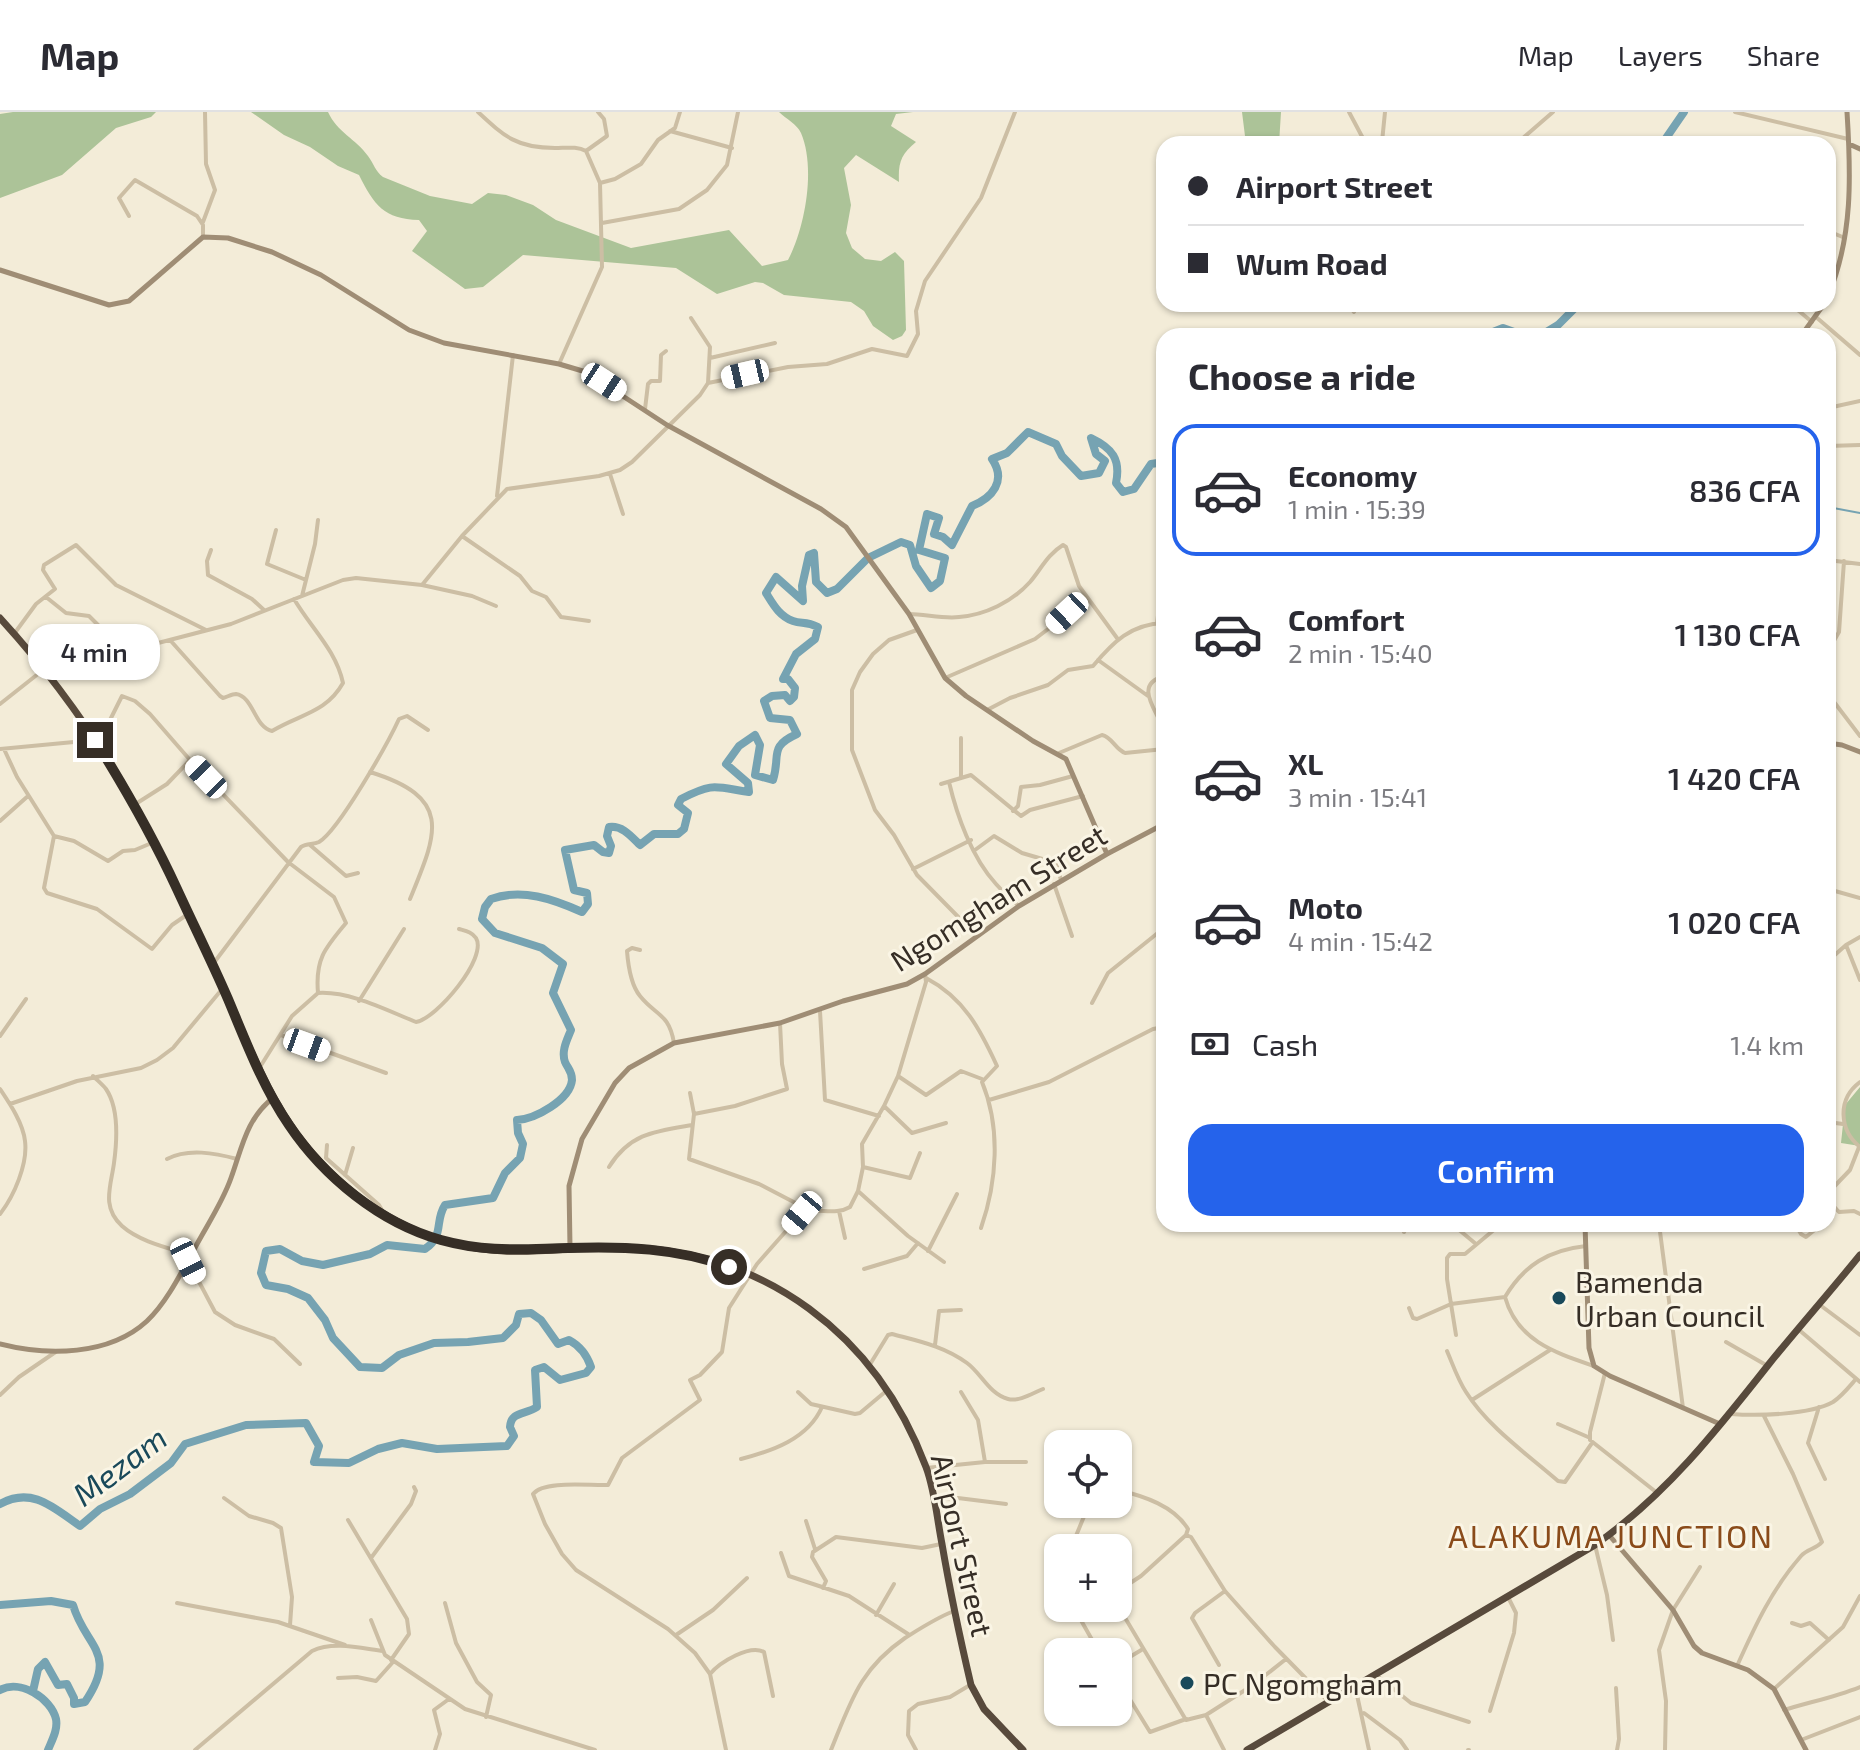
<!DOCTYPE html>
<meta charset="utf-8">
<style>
:root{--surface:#fff;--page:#f7f7f7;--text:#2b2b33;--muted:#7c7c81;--line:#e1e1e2;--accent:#2563eb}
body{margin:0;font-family:"Exo 2",sans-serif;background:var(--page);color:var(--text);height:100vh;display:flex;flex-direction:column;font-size:30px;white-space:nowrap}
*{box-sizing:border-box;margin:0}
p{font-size:26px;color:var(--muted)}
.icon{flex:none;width:44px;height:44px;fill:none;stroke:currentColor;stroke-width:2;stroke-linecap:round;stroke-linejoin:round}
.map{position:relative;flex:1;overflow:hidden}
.panel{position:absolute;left:1156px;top:216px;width:680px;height:904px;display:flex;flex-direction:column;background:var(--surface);border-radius:24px;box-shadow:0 2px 6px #0004}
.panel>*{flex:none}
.banner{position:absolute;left:1156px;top:24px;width:680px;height:176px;border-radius:24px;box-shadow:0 2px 6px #0004;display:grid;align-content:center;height:176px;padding:0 32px;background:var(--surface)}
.fabs{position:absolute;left:1044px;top:1318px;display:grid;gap:16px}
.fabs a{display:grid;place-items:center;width:88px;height:88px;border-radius:16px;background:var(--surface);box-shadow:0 2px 6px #0004;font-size:40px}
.end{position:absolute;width:36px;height:36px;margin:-18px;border:10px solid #362e26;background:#fff;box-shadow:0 0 0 4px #fff}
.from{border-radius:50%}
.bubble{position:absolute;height:56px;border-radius:24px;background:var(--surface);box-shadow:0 2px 6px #0004;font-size:26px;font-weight:600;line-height:56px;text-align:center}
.car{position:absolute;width:24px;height:48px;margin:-24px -12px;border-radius:10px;box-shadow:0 0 6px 2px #0007;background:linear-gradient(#fff 24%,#345 0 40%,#fff 0 76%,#345 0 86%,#fff 0)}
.banner b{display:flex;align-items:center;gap:28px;height:76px;font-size:30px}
.banner b+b{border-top:2px solid var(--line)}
.banner i{width:20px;height:20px;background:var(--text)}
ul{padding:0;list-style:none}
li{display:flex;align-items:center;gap:24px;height:132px;margin:0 16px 12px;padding:0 16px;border:4px solid transparent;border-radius:24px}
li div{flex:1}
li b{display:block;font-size:30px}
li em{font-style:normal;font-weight:600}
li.active{border-color:var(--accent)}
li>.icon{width:72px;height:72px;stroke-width:1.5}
h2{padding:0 32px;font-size:36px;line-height:96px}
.pay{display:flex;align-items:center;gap:20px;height:88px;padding:0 32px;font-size:30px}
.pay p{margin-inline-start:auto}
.action{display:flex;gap:16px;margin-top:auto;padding:16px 32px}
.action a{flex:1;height:92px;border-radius:24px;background:var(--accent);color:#fff;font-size:32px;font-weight:600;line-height:92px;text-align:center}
header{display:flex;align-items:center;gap:48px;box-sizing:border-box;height:112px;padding:0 40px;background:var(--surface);border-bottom:2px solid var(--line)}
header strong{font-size:38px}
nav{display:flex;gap:44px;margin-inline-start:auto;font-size:28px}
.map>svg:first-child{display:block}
</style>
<header>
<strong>Map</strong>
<nav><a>Map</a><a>Layers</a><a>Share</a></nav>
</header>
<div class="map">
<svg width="1860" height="1638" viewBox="0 0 1860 1638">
<rect width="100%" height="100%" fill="#f3ecd8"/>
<path fill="#acc398" d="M13 0H156L151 5 116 16 62 63 0 86V2Z
M251 0H328C337 20 356 27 368 44 374 52 375 59 383 65L430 84 472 92 488 81 506 83 533 93 556 108 631 136 729 118 762 154 788 148C805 116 816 56 801 21 797 12 786 7 779 0H913L896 2 891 14 916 30C901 42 898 51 899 70L856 43 844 56 851 93 846 121 852 136 865 147 881 149 895 140 904 149 906 218 902 224 893 228 873 214 864 199 851 190 784 183 763 171 755 170 717 182 676 156 523 143 483 175 465 177 412 139 427 119 419 108C384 107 374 93 359 63L338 54 310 35 284 23Z
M1242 0H1281L1279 32H1246Z
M1860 975V1034L1841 1031 1845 993Z"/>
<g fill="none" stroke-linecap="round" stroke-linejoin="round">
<path stroke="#76a3b2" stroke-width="2" d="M1828 395 1860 401"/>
<path stroke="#76a3b2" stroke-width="8" d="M1662 32 1684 0
M1483 224 1503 216 1525 224
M1540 224 1558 213 1579 192
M1164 362V375
M0 1392C32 1374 54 1396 80 1414L100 1397 130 1382 171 1351 185 1332 246 1313 306 1311 319 1334 314 1350 349 1351 378 1337 402 1331 437 1337 507 1334 514 1324 510 1315C511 1299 525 1303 537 1295L535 1258 544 1255 560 1268 586 1261 591 1255C587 1243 580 1234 569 1228L558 1232 541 1208 531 1201 519 1202 516 1213 503 1226 468 1230 434 1231 399 1243 382 1256 360 1255 333 1226 325 1208 308 1186 288 1177 266 1173 261 1161 266 1139 280 1137 302 1149 323 1153 370 1142 387 1133 425 1137C445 1123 434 1110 445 1093L493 1086 505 1061 520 1046 523 1032 518 1021 517 1008C535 1007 570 988 572 968 572 959 568 957 565 950 561 939 567 928 571 918L553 881 563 852 542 836 495 821 482 807 485 795 491 787C522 776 553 787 582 800L588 792 587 781 574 778 565 738 594 733 603 740 609 741 611 734 607 724 609 715C622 713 631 724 640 733L654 722H678L684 717 688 701 678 693 681 687C714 670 715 675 749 680L748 671 726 652 739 634 755 623 760 633 755 663 773 668C781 643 768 635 797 622L790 608 770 606 764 589 772 584 785 583 790 589 794 585 795 576 788 567H783L796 542 815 527 818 515C806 509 802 512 793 509 779 504 773 492 766 481L776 465 803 489 802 474 809 443 814 441 816 470 827 481 837 477 868 446 901 430 910 433 916 454 931 476 940 469 945 446 919 438 927 402 939 406 934 422 943 425 952 433 972 394C992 386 1007 369 992 347L1007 341 1028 320 1056 332 1062 344 1081 364 1099 361 1105 349 1096 342 1091 326C1112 336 1121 347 1116 371L1123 380 1134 377 1151 352 1164 350
M0 1493 51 1489 73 1493C85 1535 119 1540 85 1590L74 1592V1586L67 1572 58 1573 45 1550 38 1557 33 1579
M0 1578C20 1567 51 1586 56 1607 58 1618 52 1628 48 1638"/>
<path stroke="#ccbea4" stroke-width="4" d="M478 0C505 25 517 36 555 36 566 36 577 34 586 39
M1349 0 1366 32
M1735 0 1848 27
M670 19 732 36
M1382 30 1385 0
M1379 32 1390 27 1395 32
M1516 32 1553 0
M600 71 615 67 641 52 658 28 675 16 680 0
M129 104 119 86 135 68 197 104 203 113V125
M203 110 215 78 206 52 205 0
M602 111 679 97 707 78 727 53 738 0
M1828 119 1845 126
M1348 192 1354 200
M1786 192 1799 199 1812 210
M1816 205 1860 243
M710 246 775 231
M559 252 602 155 600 71 586 39 607 24 604 7 598 0
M708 271 788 255 827 252 872 237 907 244 918 222 916 199 925 169 981 86 1015 0
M1828 296 1860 289
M645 297 648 272 651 269H660L661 243 666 239
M1828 334 1860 333
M610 362 623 402
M497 384 513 243
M276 418 267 452 306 468
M462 424 520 464 532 479 546 485 561 505 589 509
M211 438 207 449 208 463 252 487 264 498
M1828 448 1860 452
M422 473 472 484 496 494
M302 484 315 432 318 408
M46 485 66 501 89 504 105 520 110 539
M909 502C925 502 943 507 959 505 985 503 1012 490 1030 470 1041 457 1048 442 1063 433L1066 435 1079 474 1117 526
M1157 512 1163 461
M917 518 889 528 873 542 860 560 852 578V638L875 698 894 723 917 763 977 824
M14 522 36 492 55 477 43 458 44 453 76 433 116 473 206 518
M170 528 220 584 223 586C227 585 232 582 236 582 253 584 255 616 272 619 300 602 326 601 343 571 336 538 311 516 294 487
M1828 539 1839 520 1844 449
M1098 548 1148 584
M1164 564C1132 573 1158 599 1164 619
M945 566 1035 527 1052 514 1085 483
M1828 582 1860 624
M0 592 43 558 97 542 158 531 231 512 343 468 356 466 422 473 462 424 507 377 599 364 620 358 632 350 700 283 708 271 710 235 691 206
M987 598 1010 586 1048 573 1068 558 1093 554C1113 530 1131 512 1164 511
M0 637 95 628 103 622 122 584 135 589 150 602 190 648 288 750 334 785 346 811C325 836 315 847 318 881
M4 637 17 665 54 724 44 776 47 781 97 797 152 837 172 813 188 802
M1059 641 1102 623C1112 625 1115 637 1125 641L1164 637
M370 660C454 686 437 721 410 787
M961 666V626
M949 670C957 704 972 746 996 772 1003 780 1011 787 1019 794
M941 672 971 663 1021 704 1030 698 1083 684
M134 693 167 672 190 648
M1013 699 1018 694 1021 675 1040 673 1073 664
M0 709 28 684
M54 724 74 729 108 749 123 739 135 738 154 730
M310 733 346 764 358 761
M975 738 994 724 1022 741 1056 751 1061 768
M913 757 971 728
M1054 772 1072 824
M1828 777 1860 786
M1846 833 1860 868
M640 838 632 836 627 839C628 852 631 873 640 884 656 904 669 901 674 931
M1828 849 1846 833 1860 825
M213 852 301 735C307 731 313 733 319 730 339 718 388 631 399 607L407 604 428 618
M926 866C964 886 980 917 997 954L982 970C1001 1016 997 1070 981 1116
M1164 887 1161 903 1164 914
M359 889 404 817
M1092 891 1108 861 1164 816
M820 899 825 988 879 1004
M281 923 386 961
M0 924 26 887
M260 955 292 904 318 881C350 879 386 898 416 910 436 907 488 846 476 826 472 820 466 819 459 817
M93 964C97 968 103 973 106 977 119 996 117 1029 114 1051 111 1074 101 1095 122 1114 140 1130 169 1136 191 1143
M898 964 926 983 961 959 982 967
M1860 970C1837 987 1839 1018 1860 1035
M0 977C10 992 23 1011 25 1029 28 1052 14 1084 0 1102
M690 981 694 1002 689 1047 759 1072 807 1097
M989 988 1049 970 1153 917 1164 915
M10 992 77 969 141 956 157 948 173 936 223 876
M884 994 912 1021 946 1011
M694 1002 735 994 787 977 782 952 780 911
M1828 1010 1843 1012
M327 1033 326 1046 379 1093 383 1100
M167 1047C188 1036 215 1041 237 1047
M609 1055C630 1021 656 1019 692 1013
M863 1055 910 1066 920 1041
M345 1063 353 1036
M858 1079 908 1124 944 1150
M1828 1081 1850 1058 1859 1035
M1828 1088 1839 1100 1854 1099 1860 1102
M839 1099 845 1126
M1452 1112 1476 1132
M1659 1112 1683 1296
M1795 1112 1801 1122 1806 1125 1822 1112
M1404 1120 1408 1112
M1586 1134C1549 1138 1524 1153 1505 1185 1517 1229 1556 1241 1594 1254
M928 1139 957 1082
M188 1149 215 1200 235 1213 274 1227 300 1252
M864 1157 907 1144 918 1131
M1820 1193 1860 1223
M1409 1196 1413 1206 1417 1207 1451 1192 1505 1185
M1798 1217 1860 1270
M1456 1223 1447 1167V1146L1450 1142H1465L1501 1112
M1726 1230 1766 1253
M935 1233 939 1199 961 1198
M1447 1239C1453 1253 1458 1268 1466 1280 1488 1315 1527 1342 1558 1369L1565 1370 1592 1331
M869 1254 888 1223 892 1222C918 1229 944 1234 967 1251 981 1261 989 1282 1008 1287 1019 1290 1033 1281 1043 1277
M1605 1261 1590 1320V1328L1656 1380
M798 1280 811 1292 855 1302 860 1301 885 1280
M961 1280 978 1308 985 1350
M0 1283 19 1265 57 1239
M1472 1288 1550 1238
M1819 1295 1808 1331 1825 1367
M1731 1302C1757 1304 1810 1303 1833 1290 1842 1284 1849 1275 1856 1267
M1558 1312 1588 1325
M741 1347C772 1339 808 1327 822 1295
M926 1356 985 1350H1026
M1118 1378C1144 1384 1174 1394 1188 1417L1186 1423 1191 1425 1225 1479 1275 1535 1328 1589
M224 1386 249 1404 273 1411 281 1416 292 1485 290 1513
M936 1387 958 1386 1006 1392
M348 1408 407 1507 409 1522 391 1548
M806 1409 815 1437
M1595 1433 1607 1483 1613 1528
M1071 1436 1085 1402 1093 1392
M781 1441 789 1464 849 1484 908 1522
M371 1446 411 1392 416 1379 414 1375
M823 1476 826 1469 812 1445 813 1440 836 1425 922 1436 941 1432
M1118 1479 1141 1464 1186 1423
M177 1491 278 1510 345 1533
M445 1491 456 1531 477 1570 491 1583 486 1605
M1118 1494 1186 1608 1206 1603 1224 1638
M1074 1496 1099 1540
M876 1503 894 1472
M371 1508 385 1543 465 1597 595 1638
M1792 1511 1801 1514 1810 1511 1829 1528
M676 1523 713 1498 747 1466
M1118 1552 1143 1537
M1219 1553 1192 1506 1195 1501 1225 1479
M1737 1554C1755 1514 1772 1477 1801 1444 1807 1437 1816 1437 1822 1430L1793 1362 1764 1304
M710 1562C720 1550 750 1532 764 1540L773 1584
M1376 1563 1411 1591 1469 1610
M338 1566 357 1565 376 1569 393 1550
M1118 1568 1150 1620 1186 1607
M1355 1574 1369 1638
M1616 1576 1619 1627 1617 1638
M1774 1577 1843 1515 1860 1484
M1784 1598C1810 1590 1835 1585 1860 1575
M1490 1599 1514 1521 1516 1501 1508 1485
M1364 1601 1400 1628 1407 1638
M1206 1603 1253 1573 1286 1547
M1801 1628 1860 1605
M195 1638 312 1539C333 1529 360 1536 383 1539
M435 1638 440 1622 434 1598 449 1587
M726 1638 710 1562 695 1541 668 1517 576 1458 562 1442 545 1412 533 1382C544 1368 591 1374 608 1373L622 1346 700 1288 690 1268 700 1263 722 1240 729 1196 757 1152 802 1101C817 1095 835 1104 850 1095L858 1079 863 1055 862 1032 884 994 898 964 926 870 925 862
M831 1638C851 1589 860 1557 905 1526 921 1516 936 1506 954 1499
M916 1638 908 1623 909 1599 918 1592 950 1585 970 1573
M1468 1638H1469
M1665 1638 1666 1589 1659 1538 1673 1498 1700 1455"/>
<path stroke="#9f8d75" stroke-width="5" d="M1849 32 1860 37
M0 158 109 193 129 189 203 125 228 126 272 140 321 163 409 218 444 231 559 252 586 260 667 313 821 397 846 415 909 502 945 566 966 584 1033 629 1066 647 1107 742
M1828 184C1853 125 1851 63 1847 0
M1801 224 1824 192
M1828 631 1842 633 1860 640
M1585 1112 1589 1236 1594 1254 1610 1264 1720 1312
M570 1135 569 1074 582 1027 615 971 629 956 674 931 780 911 843 889 907 872 925 862 1019 794 1107 742 1164 712
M0 1232C47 1244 109 1244 147 1209 168 1189 183 1157 197 1132 209 1110 223 1089 231 1066 242 1036 246 1007 273 986
M1609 1423 1673 1498 1694 1534 1702 1541 1748 1558 1774 1577 1806 1638"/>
<path stroke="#584a3c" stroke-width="7" d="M0 506C66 578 122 662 164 750 187 797 209 846 231 894 256 951 278 1007 322 1052 370 1102 433 1136 504 1139 543 1141 583 1134 623 1135 765 1139 876 1222 926 1355 935 1379 937 1407 942 1432 950 1479 960 1526 971 1573L984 1597 1023 1638
M1247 1638 1595 1433C1665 1384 1717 1318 1769 1252 1799 1215 1830 1180 1860 1143"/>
</g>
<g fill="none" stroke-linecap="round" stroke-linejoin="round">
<path stroke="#362e26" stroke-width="10" d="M95 628C125 676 153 725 177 777 194 814 212 850 228 887 246 930 263 975 289 1013 324 1065 380 1111 441 1128 488 1141 521 1137 568 1136 622 1134 678 1136 729 1155"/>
</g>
<g fill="#19495a" stroke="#faf5e5" stroke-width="3">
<circle cx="1559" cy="1186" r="8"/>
<circle cx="1187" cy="1571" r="8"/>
</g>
<g text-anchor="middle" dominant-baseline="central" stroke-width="6" stroke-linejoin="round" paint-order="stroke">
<g font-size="30" fill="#362e26" stroke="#faf5e5">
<text transform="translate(998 785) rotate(-32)">Ngomgham Street</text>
<text transform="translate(963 1433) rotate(77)">Airport Street</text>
</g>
<g font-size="30" fill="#362e26" stroke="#faf5e5" text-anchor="start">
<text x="1575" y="1169">Bamenda<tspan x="1575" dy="34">Urban Council</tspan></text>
<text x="1203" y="1571">PC Ngomgham</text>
</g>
<g font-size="32" font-style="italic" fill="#19495a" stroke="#faf5e5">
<text transform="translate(119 1353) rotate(-37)">Mezam</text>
</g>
<g font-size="32" letter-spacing="2" fill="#8a4b1a" stroke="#faf5e5">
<text x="1611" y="1423">ALAKUMA JUNCTION</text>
</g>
</g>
</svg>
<div class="fabs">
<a><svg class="icon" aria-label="locate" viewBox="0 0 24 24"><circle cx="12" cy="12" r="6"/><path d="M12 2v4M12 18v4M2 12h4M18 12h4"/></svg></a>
<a>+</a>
<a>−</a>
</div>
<i class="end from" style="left:729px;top:1155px"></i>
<i class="end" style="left:95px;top:628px"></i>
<div class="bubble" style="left:28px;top:512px;width:132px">4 min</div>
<i class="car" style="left:745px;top:262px;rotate:257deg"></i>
<i class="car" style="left:604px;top:270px;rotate:123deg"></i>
<i class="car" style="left:1067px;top:501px;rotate:227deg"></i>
<i class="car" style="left:206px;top:665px;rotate:316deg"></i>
<i class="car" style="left:307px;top:933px;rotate:110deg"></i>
<i class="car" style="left:802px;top:1101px;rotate:220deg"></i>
<i class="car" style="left:188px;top:1149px;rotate:154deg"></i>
<div class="banner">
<b><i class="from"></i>Airport Street</b>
<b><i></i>Wum Road</b>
</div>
<section class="panel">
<h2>Choose a ride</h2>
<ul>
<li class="active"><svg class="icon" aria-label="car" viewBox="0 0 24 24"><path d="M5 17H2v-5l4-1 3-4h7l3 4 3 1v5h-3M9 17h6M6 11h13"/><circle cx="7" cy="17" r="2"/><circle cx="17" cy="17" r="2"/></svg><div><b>Economy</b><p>1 min · 15:39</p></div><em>836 CFA</em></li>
<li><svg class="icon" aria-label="car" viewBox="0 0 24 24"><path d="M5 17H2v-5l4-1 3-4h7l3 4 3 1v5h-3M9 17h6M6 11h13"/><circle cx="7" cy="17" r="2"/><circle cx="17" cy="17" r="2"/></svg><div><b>Comfort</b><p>2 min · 15:40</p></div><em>1 130 CFA</em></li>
<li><svg class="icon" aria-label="car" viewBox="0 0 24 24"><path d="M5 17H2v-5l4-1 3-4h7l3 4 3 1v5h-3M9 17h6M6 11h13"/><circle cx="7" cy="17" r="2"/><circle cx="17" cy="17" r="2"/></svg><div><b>XL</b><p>3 min · 15:41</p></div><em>1 420 CFA</em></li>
<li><svg class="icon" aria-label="car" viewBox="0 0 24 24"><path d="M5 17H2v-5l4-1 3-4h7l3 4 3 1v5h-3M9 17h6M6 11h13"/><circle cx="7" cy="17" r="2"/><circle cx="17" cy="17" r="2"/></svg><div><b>Moto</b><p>4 min · 15:42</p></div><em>1 020 CFA</em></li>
</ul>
<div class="pay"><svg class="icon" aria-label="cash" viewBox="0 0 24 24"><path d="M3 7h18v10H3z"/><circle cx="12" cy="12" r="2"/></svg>Cash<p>1.4 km</p></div>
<div class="action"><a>Confirm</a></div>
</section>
</div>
